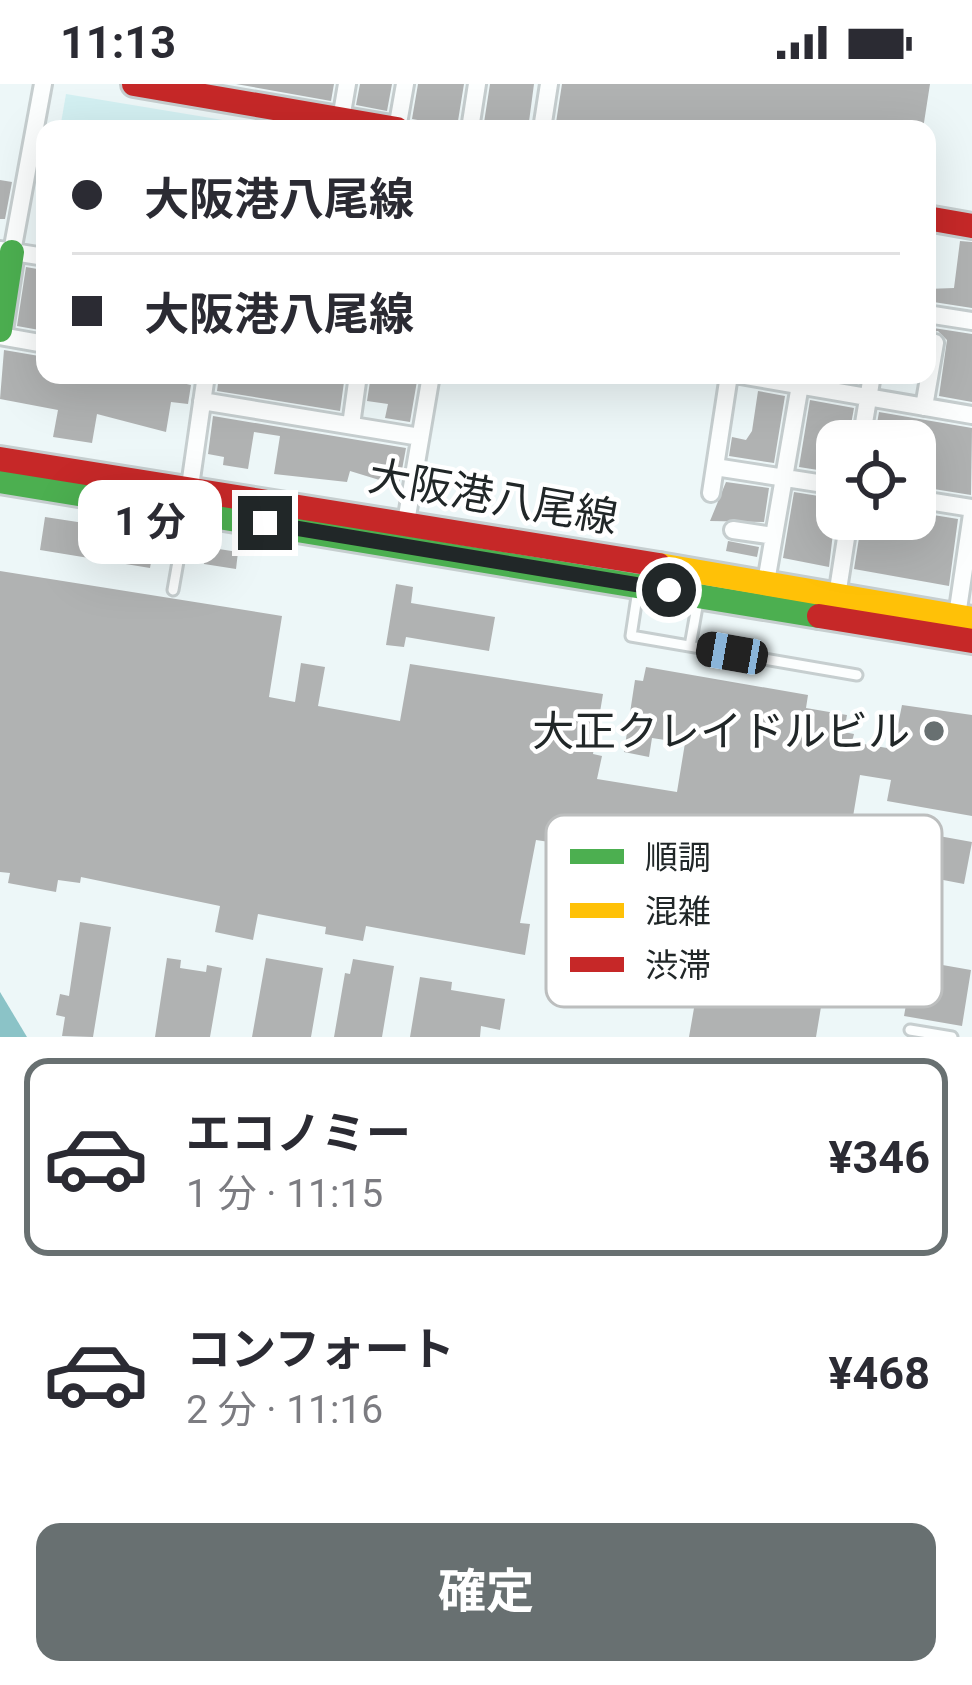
<!DOCTYPE html>
<html lang="ja">
<meta charset="utf-8">
<style>
:root{--surface:#fff;--page:#f7f7f7;--text:#2b2b33;--muted:#7c7c81;--line:#e1e1e2;--accent:#687071}
body{margin:0;font-family:Roboto,"Noto Sans JP",sans-serif;background:var(--page);color:var(--text);height:100vh;display:flex;flex-direction:column;font-size:45px;white-space:nowrap}
*{box-sizing:border-box;margin:0}
p{font-size:39px;color:var(--muted)}
.icon{flex:none;width:66px;height:66px;fill:none;stroke:currentColor;stroke-width:2;stroke-linecap:round;stroke-linejoin:round}
.map{position:relative;height:953px;overflow:hidden}
.panel{display:flex;flex-direction:column;background:var(--surface);flex:1}
.panel>*{flex:none}
.hud{position:absolute;left:36px;top:36px;width:900px;height:264px;border-radius:24px;box-shadow:0 12px 48px #0002;display:grid;align-content:center;height:264px;padding:0 36px;background:var(--surface)}
.tools{position:absolute;left:816px;top:336px;display:grid;gap:24px}
.tools a{display:grid;place-items:center;width:120px;height:120px;border-radius:24px;background:var(--surface);box-shadow:0 12px 48px #0002;font-size:60px}
.end{position:absolute;width:54px;height:54px;margin:-27px;border:15px solid #212728;background:#fff;box-shadow:0 0 0 6px #fff}
.from{border-radius:50%}
.bubble{position:absolute;height:84px;border-radius:24px;background:var(--surface);box-shadow:0 12px 48px #0002;font-size:39px;font-weight:700;line-height:84px;text-align:center}
.car{position:absolute;width:36px;height:72px;margin:-36px -18px;border-radius:15px;box-shadow:0 0 9px 3px #0007;background:linear-gradient(#222 24%,#8ab4d8 0 40%,#222 0 76%,#8ab4d8 0 86%,#222 0)}
.hud b{display:flex;align-items:center;gap:42px;height:114px;font-size:45px}
.hud b+b{border-top:3px solid var(--line)}
.hud i{width:30px;height:30px;background:var(--text)}
ul{padding:21px 0 0;list-style:none}
li{display:flex;align-items:center;gap:36px;height:198px;margin:0 24px 18px;padding:0 12px;border:6px solid transparent;border-radius:24px}
li div{flex:1}
li b{display:block;font-size:45px}
li em{font-style:normal;font-weight:700}
li.active{border-color:var(--accent)}
li>.icon{width:108px;height:108px;stroke-width:1.5}
.cta{display:flex;gap:24px;margin-top:auto;padding:24px 36px}
.cta a{flex:1;height:138px;border-radius:24px;background:var(--accent);color:#fff;font-size:48px;font-weight:700;line-height:138px;text-align:center}
.status{display:flex;justify-content:space-between;align-items:center;height:84px;padding:0 60px;background:var(--surface);direction:ltr}
.status svg{height:33px;fill:currentColor}
.map>svg:first-child{display:block}
</style>
<div class="status"><b>11:13</b><svg viewBox="0 0 49 12"><path d="M0 12V9h3v3zM5 12V6h3v6zM10 12V3h3v9zM15 12V0h3v12zM26 1h20v11H26zM47 4h2v5h-2z"/></svg></div>
<div class="map">
<svg width="972" height="953" viewBox="0 0 972 953">
<rect width="100%" height="100%" fill="#edf7f8"/>
<path fill="#d3f0f2" d="M66 10 247 40 251 45H60Z"/>
<path fill="#8bc3c7" d="M0 908 27 953H0Z"/>
<path fill="#b0b2b2" d="M236 0H334L331 17Z
M360 0H392L387 27 356 21Z
M418 0H464L457 43 412 35Z
M490 0H534L528 45H483Z
M562 0H930L923 45H555Z
M0 96 12 98 5 135H0Z
M960 157 972 158V224L927 217V205L954 204Z
M26 183 43 186 39 207 45 208V247L17 242Z
M927 243 972 250V318L939 312 947 256 938 247 927 249Z
M4 266 45 273V291H147L191 301 188 320 171 318 166 348 97 330 92 359 53 353 58 326 0 315Z
M261 291H345L340 327 217 307 219 292 254 296Z
M371 291H418L410 338 385 334 388 320 367 317Z
M758 307 785 312 774 379 729 372 732 353 746 356 752 347Z
M810 316 854 324 848 357H837V389L799 383Z
M879 328 972 344 971 411 915 402V357H874Z
M213 332 406 364 399 402 350 387 347 398 274 390 280 352 254 348 248 385 223 381 224 373 208 370Z
M726 398 769 404 764 438 710 437Z
M794 408 837 415 829 483 783 474Z
M915 428 958 435 949 502 854 485 862 435H915Z
M45 433 156 450 150 484 40 466Z
M728 457 759 463 757 473 726 467Z
M206 463 238 468 236 485 204 480Z
M0 487 282 532 269 613 295 618 301 579 325 583 318 622 400 637 410 580 603 610 593 670 602 672 597 695 677 708 685 659 652 654 649 673 624 668 635 596 643 597 646 583 808 611 806 624 847 631 844 648 854 650 852 658 893 665 902 621 972 631V732L887 717 891 696 860 691 837 828 870 834 889 743 972 758 964 800 912 790 902 856 846 847 838 891 764 879 770 847 746 843 735 908 821 923 816 953H689L707 849 646 839 657 774 536 756 520 839 530 840 525 871 366 842 363 857 325 850 326 843 258 830 253 856 215 848 220 822 81 793 80 799 58 796 56 808 8 799 10 789 0 788Z
M396 500 413 503 411 519 495 533 489 567 406 553 404 563 386 561Z
M80 838 111 843 93 953 62 952 65 933 56 931 60 910 69 912Z
M167 874 181 876 180 884 206 888 207 881 222 884 210 953H155Z
M266 874 323 884 311 953H252Z
M353 875 394 882 382 953H334L345 889 350 890Z
M914 876 971 886 962 942 904 932Z
M420 893 452 898 451 906 505 915 500 946 481 942 480 953H410Z"/>
<g fill="none" stroke-linecap="round" stroke-linejoin="round">
<g stroke="#c6cecf" stroke-width="15">
<path id="lane" d="M173 506 186 432
M638 506 631 552 857 591
M690 562 698 517
M910 946 952 953"/>
</g>
<g stroke="#c6cecf" stroke-width="22">
<path id="street" d="M341 35 347 0
M397 45 405 0
M470 45 477 0
M542 45 549 0
M0 166 45 173
M12 168 43 0
M927 230 972 237
M0 252 45 260
M740 291 972 331
M202 317 420 353
M924 323 935 259
M351 341 358 291
M861 357 872 291
M715 383 837 402
M189 409 206 291
M711 409 729 291
M915 415 972 424
M405 444 431 291
M733 446 774 452
M766 498 800 301
M837 512 849 435
M957 532 972 430"/>
</g>
<g stroke="#c6cecf" stroke-width="30">
<path id="fast" d="M0 246 12 168
M0 397 819 532"/>
</g>
<g stroke="#c6cecf" stroke-width="30">
<path id="slow" d="M659 481 972 535"/>
</g>
<g stroke="#c6cecf" stroke-width="30">
<path id="jam" d="M134 0 397 45
M927 134 972 142
M0 375 659 481
M819 532 972 557"/>
</g>
<use href="#lane" stroke="#fcfefe" stroke-width="9"/>
<use href="#street" stroke="#fcfefe" stroke-width="16"/>
<use href="#fast" stroke="#4caf50" stroke-width="24"/>
<use href="#slow" stroke="#ffc107" stroke-width="24"/>
<use href="#jam" stroke="#c62828" stroke-width="24"/>
</g>
<g fill="none" stroke-linecap="round" stroke-linejoin="round">
<path stroke="#212728" stroke-width="15" d="M265 439 669 506"/>
</g>
<circle fill="#687071" stroke="#fff" stroke-width="4.5" cx="934" cy="647" r="12"/>
<g text-anchor="middle" dominant-baseline="central" stroke-width="9" stroke-linejoin="round" paint-order="stroke">
<g font-size="42" fill="#212728" stroke="#fff">
<text transform="translate(493 413) rotate(10)">大阪港八尾線</text>
</g>
<g font-size="42" fill="#212728" stroke="#fff" text-anchor="end">
<text x="910" y="647">大正クレイドルビル</text>
</g>
</g>
<rect x="546" y="731" width="396" height="192" rx="18" fill="#fff" stroke="#bcbebe" stroke-width="3"/>
<rect x="570" y="765" width="54" height="15" fill="#4caf50"/>
<rect x="570" y="819" width="54" height="15" fill="#ffc107"/>
<rect x="570" y="873" width="54" height="15" fill="#c62828"/>
<g font-size="33" fill="#212728">
<text x="645" y="785">順調</text>
<text x="645" y="839">混雑</text>
<text x="645" y="893">渋滞</text>
</g>
</svg>
<div class="tools">
<a><svg class="icon" aria-label="locate" viewBox="0 0 24 24"><circle cx="12" cy="12" r="6"/><path d="M12 2v4M12 18v4M2 12h4M18 12h4"/></svg></a>
</div>
<i class="end from" style="left:669px;top:506px"></i>
<i class="end" style="left:265px;top:439px"></i>
<div class="bubble" style="left:78px;top:396px;width:144px">1 分</div>
<i class="car" style="left:732px;top:569px;rotate:280deg"></i>
<div class="hud">
<b><i class="from"></i>大阪港八尾線</b>
<b><i></i>大阪港八尾線</b>
</div>
</div>
<section class="panel">
<ul>
<li class="active"><svg class="icon" aria-label="car" viewBox="0 0 24 24"><path d="M5 17H2v-5l4-1 3-4h7l3 4 3 1v5h-3M9 17h6M6 11h13"/><circle cx="7" cy="17" r="2"/><circle cx="17" cy="17" r="2"/></svg><div><b>エコノミー</b><p>1 分 · 11:15</p></div><em>¥346</em></li>
<li><svg class="icon" aria-label="car" viewBox="0 0 24 24"><path d="M5 17H2v-5l4-1 3-4h7l3 4 3 1v5h-3M9 17h6M6 11h13"/><circle cx="7" cy="17" r="2"/><circle cx="17" cy="17" r="2"/></svg><div><b>コンフォート</b><p>2 分 · 11:16</p></div><em>¥468</em></li>
</ul>
<div class="cta"><a>確定</a></div>
</section>
